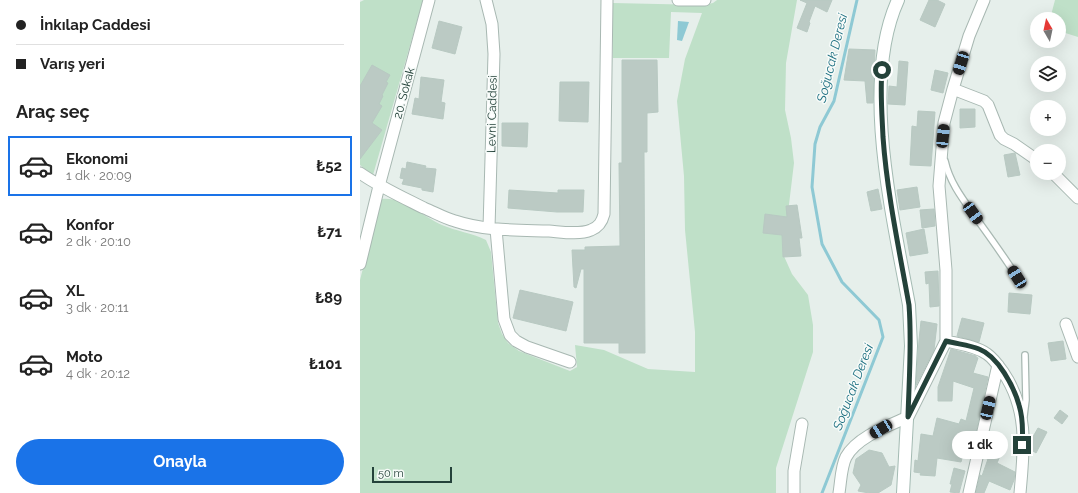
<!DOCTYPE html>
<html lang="tr">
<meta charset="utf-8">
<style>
:root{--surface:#fff;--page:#f6f6f6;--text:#222;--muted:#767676;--line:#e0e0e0;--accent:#1a73e8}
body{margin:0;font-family:Raleway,sans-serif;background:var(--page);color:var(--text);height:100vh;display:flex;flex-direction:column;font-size:15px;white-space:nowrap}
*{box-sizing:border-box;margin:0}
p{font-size:13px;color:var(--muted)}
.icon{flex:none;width:22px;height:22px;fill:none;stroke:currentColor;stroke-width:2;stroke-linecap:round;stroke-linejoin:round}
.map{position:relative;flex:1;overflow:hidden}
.panel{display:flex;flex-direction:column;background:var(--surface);width:360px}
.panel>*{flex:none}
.guide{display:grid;align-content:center;height:88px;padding:0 16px;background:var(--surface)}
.needle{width:26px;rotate:351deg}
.tools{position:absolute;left:670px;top:12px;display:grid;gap:8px}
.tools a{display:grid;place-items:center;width:36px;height:36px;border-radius:50%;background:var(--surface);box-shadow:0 4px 16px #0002;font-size:20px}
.scale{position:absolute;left:12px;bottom:10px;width:80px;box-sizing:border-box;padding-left:4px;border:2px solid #24423a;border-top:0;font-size:11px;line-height:14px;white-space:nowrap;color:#24423a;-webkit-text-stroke:3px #f7fbf9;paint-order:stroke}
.end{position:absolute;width:18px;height:18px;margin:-9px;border:5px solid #24423a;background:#fff;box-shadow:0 0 0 2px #fff}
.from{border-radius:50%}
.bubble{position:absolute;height:28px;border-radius:14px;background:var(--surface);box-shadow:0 4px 16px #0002;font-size:13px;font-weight:700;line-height:28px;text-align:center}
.car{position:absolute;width:12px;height:24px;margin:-12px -6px;border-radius:5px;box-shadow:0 0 3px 1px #0007;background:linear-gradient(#222 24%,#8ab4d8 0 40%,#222 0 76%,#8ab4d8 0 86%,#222 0)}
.guide b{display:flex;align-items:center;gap:14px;height:38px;font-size:15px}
.guide b+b{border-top:1px solid var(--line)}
.guide i{width:10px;height:10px;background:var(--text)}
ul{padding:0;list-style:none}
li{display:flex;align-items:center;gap:12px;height:60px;margin:0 8px 6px;padding:0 8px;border:2px solid transparent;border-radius:0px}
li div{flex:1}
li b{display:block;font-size:15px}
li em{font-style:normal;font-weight:700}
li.selected{border-color:var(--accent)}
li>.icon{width:36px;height:36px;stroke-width:1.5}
h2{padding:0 16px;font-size:18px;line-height:48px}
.cta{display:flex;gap:8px;margin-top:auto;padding:8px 16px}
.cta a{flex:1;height:46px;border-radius:24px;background:var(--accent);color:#fff;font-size:16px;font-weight:700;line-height:46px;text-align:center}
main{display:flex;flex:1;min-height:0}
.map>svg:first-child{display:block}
</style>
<main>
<section class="panel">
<div class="guide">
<b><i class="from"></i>İnkılap Caddesi</b>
<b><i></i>Varış yeri</b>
</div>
<h2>Araç seç</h2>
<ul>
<li class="selected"><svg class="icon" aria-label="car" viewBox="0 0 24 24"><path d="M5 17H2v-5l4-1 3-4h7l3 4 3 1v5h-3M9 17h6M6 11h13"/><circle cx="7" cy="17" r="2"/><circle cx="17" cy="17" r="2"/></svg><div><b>Ekonomi</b><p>1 dk · 20:09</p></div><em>₺52</em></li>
<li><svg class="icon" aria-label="car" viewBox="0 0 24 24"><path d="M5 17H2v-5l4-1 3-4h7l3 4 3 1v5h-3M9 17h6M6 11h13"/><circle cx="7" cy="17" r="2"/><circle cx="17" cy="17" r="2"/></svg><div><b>Konfor</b><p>2 dk · 20:10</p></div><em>₺71</em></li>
<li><svg class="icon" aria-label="car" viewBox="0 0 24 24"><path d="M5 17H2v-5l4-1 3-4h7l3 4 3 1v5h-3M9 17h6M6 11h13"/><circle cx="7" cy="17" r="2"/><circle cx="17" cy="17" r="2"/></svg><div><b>XL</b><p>3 dk · 20:11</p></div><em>₺89</em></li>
<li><svg class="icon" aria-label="car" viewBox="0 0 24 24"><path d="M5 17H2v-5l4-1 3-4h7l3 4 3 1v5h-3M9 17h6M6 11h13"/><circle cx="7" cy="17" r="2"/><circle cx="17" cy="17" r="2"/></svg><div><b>Moto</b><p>4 dk · 20:12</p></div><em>₺101</em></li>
</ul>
<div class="cta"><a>Onayla</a></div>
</section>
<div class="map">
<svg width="718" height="493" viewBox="0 0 718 493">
<rect width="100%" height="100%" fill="#e6efeb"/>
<path fill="#bfe0c8" d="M4 0H63L13 175 0 165V2Z
M357 0H437L426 63 425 110 431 138 434 163 423 254 432 274 448 295 453 325V352L416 468V493H0V280L16 217 22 199C41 196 64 217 82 225 96 231 112 233 126 240L131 252 138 323 142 334 148 343 159 351 210 371 217 367 215 345 244 350 288 369 335 372V332L325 230 324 176 317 101 325 59 342 13 311 12 309 58H253V3L343 5 353 3Z
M695 0H718V37L699 31V19H690Z"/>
<path fill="#8ec9d4" d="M318 21 329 22 322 41 317 40Z"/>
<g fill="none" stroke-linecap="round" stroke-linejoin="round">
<path stroke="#8ec9d4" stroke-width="3" d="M462 493 523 337 519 320 482 282 462 244 452 187 455 144 460 127 474 101 497 0"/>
</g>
<path fill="#bbcac4" stroke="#b8c9c2" d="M440 0H472L467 12 455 6 449 22 450 23 447 32 437 28 447 3Z
M569 0H577L585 4 575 27 560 20Z
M79 21 102 27 95 54 72 48Z
M489 49 515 50 513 103H507L505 81 484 80Z
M262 60H297L298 112 287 113V152H284L285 353H259V343H224V269H221L216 288 214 287 212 250H225V247L260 246 259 163H262Z
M539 61 548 62 545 105 528 104 529 86 537 87Z
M12 65 30 75 26 82 28 83 22 95 23 96 19 104 22 106 12 123 22 130 0 159V86Z
M575 70 588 73 583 93 571 90Z
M61 77 84 80 81 102 85 103 83 119 52 114 55 98 59 99Z
M200 82H229L228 122 199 121Z
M600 109H615V127L600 128Z
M558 111 575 112 571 166 550 165 552 126 557 127Z
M142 123H168L167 147 142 146Z
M655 153 660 175 648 177 644 155Z
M47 162 66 166 65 168 76 169 73 192 62 190V188L42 184 44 179 40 178 42 168 46 169Z
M557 187 560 207 540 210 537 190Z
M518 189 522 209 511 211 507 192Z
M149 190 198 193V190H224L223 212H197L148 208Z
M437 205 442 238H439L441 256 423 257 422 235 403 233 405 214 427 217 426 206Z
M574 209 575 226 562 228 560 210Z
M564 229 568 253 550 256 546 233Z
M578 271 579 306 570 307 569 283 566 284 565 272Z
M160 290 213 302 206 331 153 318Z
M649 293 672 295 670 314 648 312Z
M602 318 624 323 619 342 597 336Z
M561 321 577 324 574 350 556 385 559 340Z
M703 341 706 359 691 361 688 343Z
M591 349 616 356V357L618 358 613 373 628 377 614 441 607 440 601 462 577 458 575 476 560 475 561 473 554 472 555 460 558 461 561 434 573 436 577 418 599 424 601 419 606 421 614 388 593 381 592 401H578V387Z
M700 410 708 416 702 424 694 418Z
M678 428 687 432 676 453 670 449V442Z
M630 444 643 449 637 463 655 472 654 480 650 490 629 481 624 493H616L620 475 622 476 628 459 624 458Z
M509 450 522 453 529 467 535 466 531 485 518 493H509L498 491 501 485 493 473 496 459Z
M594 468 605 471 599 493 590 492 592 484H590Z"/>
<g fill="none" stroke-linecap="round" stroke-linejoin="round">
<g stroke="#a8b8b2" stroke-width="8">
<path id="lane" d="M585 161C590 184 605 202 619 222 632 240 645 258 657 277
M664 416 666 400 665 355"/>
</g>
<g stroke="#a8b8b2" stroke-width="13">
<path id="street" d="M126 0 132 24 134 54 129 228
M318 0H345
M593 89 624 101 628 105 640 135 644 139 654 144 677 160
M0 173C20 187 42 197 64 208 74 212 84 218 95 221 125 231 157 230 189 231 202 232 219 235 231 230 239 227 242 222 244 214L247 0
M693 173 718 198
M136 229 144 319 150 335 156 341 167 347 210 362
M0 264 19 186 69 0
M706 324 718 357
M586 341C599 344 616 346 627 354 633 358 638 365 643 372 669 410 664 450 660 493
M434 493V471L442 424
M479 493C481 481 481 467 486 457 497 437 528 426 548 417L586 341V270L579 186 584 123 593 89 609 36 624 0
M609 493 638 365"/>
</g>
<g stroke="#a4bbb3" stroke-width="14">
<path id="secondary" d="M538 0C500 83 533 217 549 305L551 346 543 493"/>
</g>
<use href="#lane" stroke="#fff" stroke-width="5.5"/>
<use href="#street" stroke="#fff" stroke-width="11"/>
<use href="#secondary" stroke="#fff" stroke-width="12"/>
</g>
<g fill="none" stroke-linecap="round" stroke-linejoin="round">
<path stroke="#24423a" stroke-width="5" d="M522 70C520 92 522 114 523 137 527 193 539 249 549 305 552 343 549 380 548 417L586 341C597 344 609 345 619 349 638 356 654 387 659 405 663 418 663 432 662 445"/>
</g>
<g text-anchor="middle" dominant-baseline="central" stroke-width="3" stroke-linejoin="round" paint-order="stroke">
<g font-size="12" fill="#24423a" stroke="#f7fbf9">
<text transform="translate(44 93) rotate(-75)">20. Sokak</text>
<text transform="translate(132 114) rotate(-89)">Levni Caddesi</text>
</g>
<g font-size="13" font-style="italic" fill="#1c6f80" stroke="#f7fbf9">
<text transform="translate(472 58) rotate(-76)">Soğucak Deresi</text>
<text transform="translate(493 387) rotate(-69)">Soğucak Deresi</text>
</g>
</g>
</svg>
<div class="tools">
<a><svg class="needle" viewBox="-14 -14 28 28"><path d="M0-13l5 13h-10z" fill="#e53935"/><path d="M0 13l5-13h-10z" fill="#767676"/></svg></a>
<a><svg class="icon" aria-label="layers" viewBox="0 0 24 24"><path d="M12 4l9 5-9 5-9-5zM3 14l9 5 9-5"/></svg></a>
<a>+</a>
<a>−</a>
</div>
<div class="scale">50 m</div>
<i class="end from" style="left:522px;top:70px"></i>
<i class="end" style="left:662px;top:445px"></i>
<div class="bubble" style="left:592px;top:431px;width:56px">1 dk</div>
<i class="car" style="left:601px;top:63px;rotate:197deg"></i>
<i class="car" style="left:583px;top:136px;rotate:6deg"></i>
<i class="car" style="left:613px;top:213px;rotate:144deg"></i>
<i class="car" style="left:657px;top:277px;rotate:328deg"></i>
<i class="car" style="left:628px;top:408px;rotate:13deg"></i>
<i class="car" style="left:521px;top:429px;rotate:239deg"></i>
</div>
</main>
